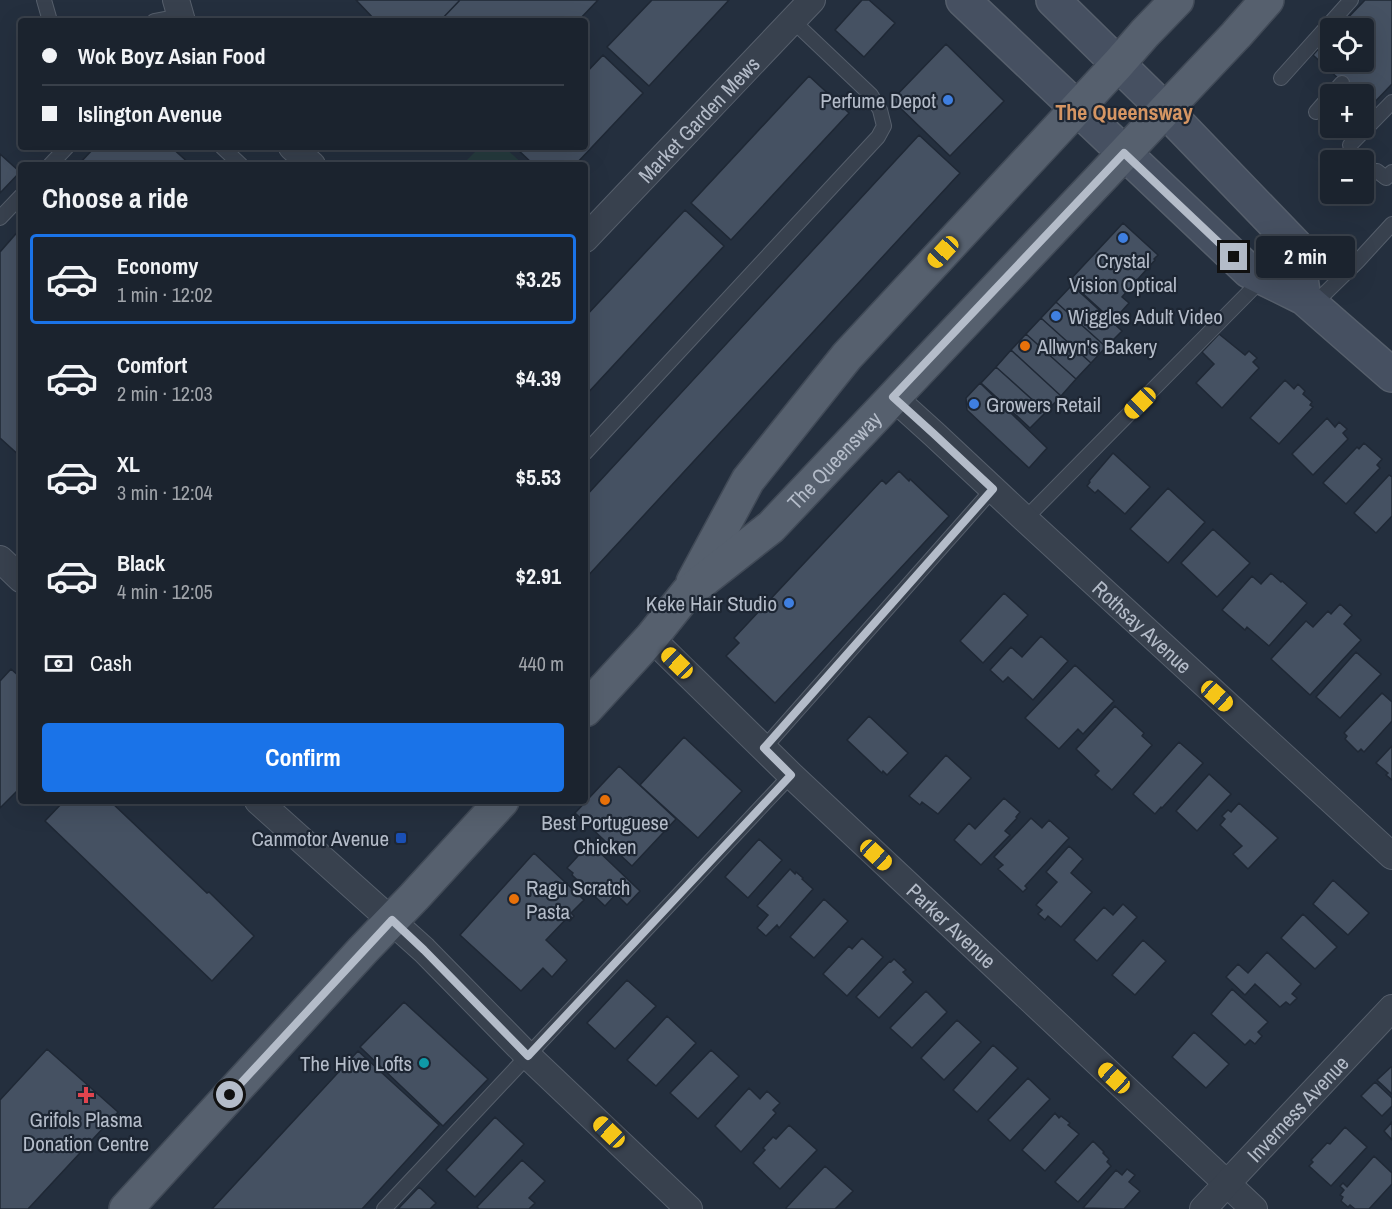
<!DOCTYPE html>
<meta charset="utf-8">
<style>
:root{--surface:#1b232e;--page:#282f3a;--text:#f1f3f6;--muted:#a0a4aa;--line:#39404a;--accent:#1a73e8}
body{margin:0;font-family:"Archivo Narrow",sans-serif;background:var(--page);color:var(--text);height:100vh;display:flex;flex-direction:column;font-size:22px;white-space:nowrap}
*{box-sizing:border-box;margin:0}
p{font-size:20px;color:var(--muted)}
.icon{flex:none;width:33px;height:33px;fill:none;stroke:currentColor;stroke-width:2;stroke-linecap:round;stroke-linejoin:round}
.map{position:relative;flex:1;overflow:hidden}
.panel{position:absolute;left:18px;top:162px;width:570px;height:642px;display:flex;flex-direction:column;background:var(--surface);border-radius:6px;box-shadow:0 6px 24px #0002,0 0 0 2px var(--line)}
.panel>*{flex:none}
.top-card{position:absolute;left:18px;top:18px;width:570px;height:132px;border-radius:6px;box-shadow:0 6px 24px #0002,0 0 0 2px var(--line);display:grid;align-content:center;height:132px;padding:0 24px;background:var(--surface)}
.controls{position:absolute;left:1320px;top:18px;display:grid;gap:12px}
.controls a{display:grid;place-items:center;width:54px;height:54px;border-radius:6px;background:var(--surface);box-shadow:0 6px 24px #0002,0 0 0 2px var(--line);font-size:30px}
.end{position:absolute;width:27px;height:27px;margin:-14px;border:8px solid #b4bcc9;background:#111;box-shadow:0 0 0 3px #111}
.from{border-radius:50%}
.bubble{position:absolute;height:42px;border-radius:6px;background:var(--surface);box-shadow:0 6px 24px #0002,0 0 0 2px var(--line);font-size:20px;font-weight:700;line-height:42px;text-align:center}
.car{position:absolute;width:18px;height:36px;margin:-18px -9px;border-radius:8px;box-shadow:0 0 4px 2px #0007;background:linear-gradient(#f5c518 24%,#345 0 40%,#f5c518 0 76%,#345 0 86%,#f5c518 0)}
.top-card b{display:flex;align-items:center;gap:21px;height:57px;font-size:22px}
.top-card b+b{border-top:2px solid var(--line)}
.top-card i{width:15px;height:15px;background:var(--text)}
ul{padding:0;list-style:none}
li{display:flex;align-items:center;gap:18px;height:90px;margin:0 12px 9px;padding:0 12px;border:3px solid transparent;border-radius:6px}
li div{flex:1}
li b{display:block;font-size:22px}
li em{font-style:normal;font-weight:700}
li.current{border-color:var(--accent)}
li>.icon{width:54px;height:54px;stroke-width:1.5}
h2{padding:0 24px;font-size:27px;line-height:72px}
.pay{display:flex;align-items:center;gap:15px;height:66px;padding:0 24px;font-size:22px}
.pay p{margin-inline-start:auto}
.primary-button{display:flex;gap:12px;margin-top:auto;padding:12px 24px}
.primary-button a{flex:1;height:69px;border-radius:6px;background:var(--accent);color:#fff;font-size:24px;font-weight:700;line-height:69px;text-align:center}
.map>svg:first-child{display:block}
</style>
<div class="map">
<svg width="1392" height="1209" viewBox="0 0 1392 1209">
<rect width="100%" height="100%" fill="#242f3e"/>
<path fill="#263c3f" d="M480 147H504L524 165H462Z"/>
<path fill="#455162" stroke="#1f2835" stroke-width="1.5" d="M356 0H460L440 21H376Z
M460 0H598L578 21H440Z
M652 0H729L649 86 607 47Z
M862 0H869L895 23 864 57 835 30Z
M1365 0H1392V84L1369 108 1364 103V94H1355L1313 55 1330 36V62H1364V28H1338Z
M946 44 1004 101 950 156 892 100Z
M603 55 643 93 575 165H534L515 147H585V74Z
M809 76 849 113 731 240 691 203Z
M919 135 960 173 585 579V497Z
M95 147H171L191 165H78Z
M0 154 20 172 0 193Z
M685 210 724 246 585 396V317Z
M1123 223 1158 255 1154 259 1155 260 1122 297 1129 303 1113 321 1069 281Z
M21 228V457L0 438V252Z
M1072 285 1122 331 1106 347 1056 302Z
M1056 302 1106 347 1091 363 1041 318Z
M1041 318 1091 363 1076 379 1026 334Z
M1026 334 1076 379 1061 396 1011 350Z
M1219 334 1245 355 1249 351 1257 358 1253 362 1259 368 1222 408 1196 383 1214 364 1202 352Z
M1011 350 1061 396 1046 412 996 367Z
M996 367 1046 412 1030 428 981 383Z
M1285 380 1294 389 1298 384 1305 391 1303 394 1312 402 1310 405 1313 407 1279 444 1250 418Z
M980 383 1047 448 1029 468 967 410 966 398Z
M1327 418 1335 427 1339 422 1347 429 1343 433 1348 439 1313 475 1292 454Z
M1364 443 1382 459 1377 465 1380 468 1346 504 1323 483 1357 447 1359 449Z
M1113 453 1150 487 1125 514 1098 490 1095 493 1087 486 1090 482 1089 481Z
M899 471 909 481 910 479 949 516 775 703 726 656 739 643 734 638 882 480 886 484Z
M1389 475 1392 477V516L1376 533 1354 513Z
M1168 488 1205 522 1168 563 1130 529Z
M1213 529 1250 563 1217 597 1181 563Z
M1271 573 1281 582 1282 581 1307 603 1269 646 1247 627 1245 630 1222 610 1252 576 1261 584Z
M1004 593 1028 615 983 663 960 641Z
M1340 604 1352 615 1344 624 1361 640 1310 695 1271 659 1306 621 1313 627 1328 611 1331 614Z
M1041 636 1068 661 1033 700 1008 677 1003 682 990 670 1011 647 1022 657Z
M1356 652 1381 674 1340 718 1316 697Z
M1075 665 1114 701 1083 734 1078 729 1059 749 1025 718Z
M11 669 21 678V787L0 808V681Z
M1382 693 1392 702V721L1364 752 1361 749 1358 752 1345 739 1347 736 1344 733Z
M1115 706 1144 733 1142 736 1152 745 1112 790 1095 775 1099 771 1076 749Z
M869 716 908 753 887 775 883 771 882 773 847 740Z
M684 737 742 791 698 838 640 785Z
M1179 742 1203 763 1162 808 1161 807 1155 814 1133 794Z
M1392 746V780L1386 775 1388 773 1376 763Z
M946 755 971 778 938 814 922 802 920 805 909 796Z
M619 766 676 819 632 866 575 813Z
M1209 774 1231 794 1197 831 1176 811Z
M1004 798 1020 812 1016 817 1017 818 1005 831 1010 835 981 865 954 840 969 823 975 829Z
M64 801H110L207 893 209 892 254 936 212 981 45 821Z
M1239 803 1278 838 1248 869 1233 854 1242 846 1220 825 1225 819 1222 816 1228 810 1231 812Z
M1031 818 1042 828 1049 820 1069 838 1025 886 1027 888 1023 892 998 869 1003 865 994 857Z
M759 839 782 860 748 898 725 877Z
M588 845 593 850 595 848 640 891 627 905 616 894 605 906 572 875 573 873 567 868Z
M1069 846 1083 859 1071 873 1092 892 1061 927 1048 916 1045 920 1038 914 1042 910 1036 905 1057 882 1046 872Z
M534 853 584 900 571 913 574 916 570 921 567 918 546 940 567 960 552 977 543 968 521 991 460 935Z
M790 869 795 874 796 872 803 878 802 879 813 889 779 928 777 925 766 936 757 928 768 915 757 906Z
M1333 880 1369 913 1348 935 1313 904Z
M824 899 848 921 814 958 790 937Z
M1123 904 1137 917 1097 961 1074 940 1104 907 1113 915Z
M1303 914 1337 947 1315 969 1281 938Z
M862 938 883 957 847 996 823 974 849 946 852 949Z
M1143 940 1166 961 1135 995 1112 975Z
M1267 952 1301 984 1292 994 1297 998 1290 1005 1286 1002 1280 1007 1255 984 1245 995 1226 977 1238 964 1248 973Z
M894 959 906 970 903 972 913 982 879 1018 856 997 890 961 891 962Z
M627 980 656 1006 615 1049 587 1023Z
M1232 989 1268 1022 1258 1032 1262 1036 1255 1044 1250 1040 1245 1045 1211 1014Z
M926 991 947 1012 912 1048 890 1028Z
M404 1002 488 1079 443 1126 360 1047Z
M667 1016 696 1043 656 1086 627 1060Z
M957 1020 981 1042 944 1080 921 1058Z
M1194 1032 1229 1064 1206 1088 1172 1057Z
M993 1045 1018 1068 977 1112 953 1090Z
M47 1049 118 1112 28 1209H0V1100Z
M711 1050 739 1076 698 1119 670 1093Z
M358 1051 439 1125 362 1209H212Z
M1391 1067H1392V1094L1377 1080Z
M1028 1078 1050 1099 1010 1141 988 1120Z
M1375 1082 1392 1098V1106L1382 1116 1361 1096Z
M749 1088 760 1099 767 1091 780 1103 773 1110 776 1113 741 1152 715 1126Z
M1055 1113 1059 1118 1061 1116 1070 1123 1068 1125 1079 1134 1045 1171 1022 1150Z
M495 1117 524 1144 475 1197 446 1170Z
M1392 1122V1140L1384 1131Z
M789 1125 817 1150 780 1189 753 1163 765 1150 763 1148 773 1137 776 1139Z
M1345 1127 1367 1147 1331 1186 1309 1166 1313 1162 1311 1160 1327 1143 1330 1144Z
M1093 1141 1104 1152 1103 1153 1109 1159 1107 1162 1111 1166 1078 1202 1055 1182Z
M1374 1156 1392 1173V1184L1369 1209H1355L1350 1205 1348 1207 1341 1201 1343 1197 1340 1195 1344 1190 1340 1186 1343 1183 1347 1187Z
M522 1160 545 1181 529 1198 535 1203 529 1209H479L477 1207Z
M825 1166 853 1191 835 1209H786V1208Z
M1127 1169 1135 1175 1129 1182 1140 1191 1124 1209 1083 1208 1116 1170 1122 1175Z
M419 1187 436 1203 430 1209H398Z"/>
<g fill="none" stroke-linecap="round" stroke-linejoin="round">
<g stroke="#565f6c" stroke-width="16">
<path id="service" d="M44 0 50 21
M154 21 180 16
M1281 78 1351 0
M1332 94 1342 83
M1316 112 1330 96
M1350 145 1392 102
M222 147 241 165
M50 165 67 147
M1377 171 1386 178 1392 172
M0 218 21 196
M1312 306 1357 262 1392 224
M585 453 878 137 884 126 880 110 871 95 793 21
M1025 519 1263 278
M764 748 993 489
M384 1209 791 775"/>
</g>
<g stroke="#565f6c" stroke-width="28">
<g id="minor">
<path d="M176 0 182 21"/>
<path d="M292 147 312 165"/>
<path id="s1" d="M585 239 812 0"/>
<path id="s2" d="M893 397 934 434 1025 519 1392 856"/>
<path d="M0 559 21 579"/>
<path id="s3" d="M651 638 791 775 1254 1209"/>
<path d="M258 801 424 950 528 1056 689 1209"/>
<path id="s4" d="M1203 1209 1392 1008"/>
</g>
</g>
<g stroke="#565f6c" stroke-width="36">
<path id="secondary" d="M963 0 1249 271 1304 298 1392 375
M1053 0 1165 110 1296 246 1304 298"/>
</g>
<g stroke="#414a57" stroke-width="36">
<g id="primary">
<path d="M693 582 748 480 847 356 1118 64 1145 33 1177 0"/>
<path id="s5" d="M585 710 651 638 687 593 771 527 1236 35 1267 0"/>
<path d="M126 1209 363 950 414 897 502 801"/>
</g>
</g>
<use href="#service" stroke="#38414e" stroke-width="14"/>
<use href="#minor" stroke="#38414e" stroke-width="26"/>
<use href="#secondary" stroke="#465061" stroke-width="33"/>
<use href="#primary" stroke="#56606e" stroke-width="33"/>
</g>
<g fill="none" stroke-linecap="round" stroke-linejoin="round">
<path stroke="#b4bcc9" stroke-width="8" d="M230 1095 392 920 424 950 528 1056 791 775 764 748 993 489 934 434 893 397 1124 153 1234 257"/>
</g>
<g fill="#3f7fe0" stroke="#1d2633" stroke-width="2">
<circle cx="948" cy="100" r="6"/>
<circle cx="1123" cy="238" r="6"/>
<circle cx="1056" cy="316" r="6"/>
<circle cx="974" cy="404" r="6"/>
<circle cx="789" cy="603" r="6"/>
</g>
<g fill="#e8710a" stroke="#1d2633" stroke-width="2">
<circle cx="1025" cy="346" r="6"/>
<circle cx="605" cy="800" r="6"/>
<circle cx="514" cy="899" r="6"/>
</g>
<rect fill="#1a4fb4" stroke="#1d2633" stroke-width="2" x="395" y="832" width="12" height="12" rx="3"/>
<circle fill="#0f9aa8" stroke="#1d2633" stroke-width="2" cx="424" cy="1063" r="6"/>
<path fill="#e0444e" stroke="#1d2633" stroke-width="2" d="M83 1086h6v6h6v6h-6v6h-6v-6h-6v-6h6z"/>
<g text-anchor="middle" dominant-baseline="central" stroke-width="4.5" stroke-linejoin="round" paint-order="stroke">
<g font-size="21" fill="#b4bcc9" stroke="#1d2633" text-anchor="end">
<text x="936" y="100">Perfume Depot</text>
<text x="1123" y="260" text-anchor="middle">Crystal<tspan x="1123" dy="24">Vision Optical</tspan></text>
<text x="1068" y="316" text-anchor="start">Wiggles Adult Video</text>
<text x="1037" y="346" text-anchor="start">Allwyn's Bakery</text>
<text x="986" y="404" text-anchor="start">Growers Retail</text>
<text x="777" y="603">Keke Hair Studio</text>
<text x="605" y="822" text-anchor="middle">Best Portuguese<tspan x="605" dy="24">Chicken</tspan></text>
<text x="389" y="838">Canmotor Avenue</text>
<text x="526" y="887" text-anchor="start">Ragu Scratch<tspan x="526" dy="24">Pasta</tspan></text>
<text x="412" y="1063">The Hive Lofts</text>
<text x="86" y="1119" text-anchor="middle">Grifols Plasma<tspan x="86" dy="24">Donation Centre</tspan></text>
</g>
<g font-size="21" fill="#b4bcc9" stroke="#1d2633">
<text stroke="none"><textPath href="#s1" startOffset="165">Market Garden Mews</textPath></text>
<text stroke="none"><textPath href="#s5" startOffset="354">The Queensway</textPath></text>
<text stroke="none"><textPath href="#s2" startOffset="339">Rothsay Avenue</textPath></text>
<text stroke="none"><textPath href="#s3" startOffset="416">Parker Avenue</textPath></text>
<text stroke="none"><textPath href="#s4" startOffset="138">Inverness Avenue</textPath></text>
</g>
<g font-size="22" font-weight="bold" fill="#d59563" stroke="#1d2633">
<text x="1124" y="112">The Queensway</text>
</g>
</g>
</svg>
<div class="controls">
<a><svg class="icon" aria-label="locate" viewBox="0 0 24 24"><circle cx="12" cy="12" r="6"/><path d="M12 2v4M12 18v4M2 12h4M18 12h4"/></svg></a>
<a>+</a>
<a>−</a>
</div>
<i class="end from" style="left:230px;top:1095px"></i>
<i class="end" style="left:1234px;top:257px"></i>
<div class="bubble" style="left:1256px;top:236px;width:99px">2 min</div>
<i class="car" style="left:943px;top:252px;rotate:223deg"></i>
<i class="car" style="left:1140px;top:403px;rotate:225deg"></i>
<i class="car" style="left:677px;top:663px;rotate:314deg"></i>
<i class="car" style="left:1217px;top:696px;rotate:132deg"></i>
<i class="car" style="left:876px;top:855px;rotate:133deg"></i>
<i class="car" style="left:1114px;top:1078px;rotate:313deg"></i>
<i class="car" style="left:609px;top:1132px;rotate:314deg"></i>
<div class="top-card">
<b><i class="from"></i>Wok Boyz Asian Food</b>
<b><i></i>Islington Avenue</b>
</div>
<section class="panel">
<h2>Choose a ride</h2>
<ul>
<li class="current"><svg class="icon" aria-label="car" viewBox="0 0 24 24"><path d="M5 17H2v-5l4-1 3-4h7l3 4 3 1v5h-3M9 17h6M6 11h13"/><circle cx="7" cy="17" r="2"/><circle cx="17" cy="17" r="2"/></svg><div><b>Economy</b><p>1 min · 12:02</p></div><em>$3.25</em></li>
<li><svg class="icon" aria-label="car" viewBox="0 0 24 24"><path d="M5 17H2v-5l4-1 3-4h7l3 4 3 1v5h-3M9 17h6M6 11h13"/><circle cx="7" cy="17" r="2"/><circle cx="17" cy="17" r="2"/></svg><div><b>Comfort</b><p>2 min · 12:03</p></div><em>$4.39</em></li>
<li><svg class="icon" aria-label="car" viewBox="0 0 24 24"><path d="M5 17H2v-5l4-1 3-4h7l3 4 3 1v5h-3M9 17h6M6 11h13"/><circle cx="7" cy="17" r="2"/><circle cx="17" cy="17" r="2"/></svg><div><b>XL</b><p>3 min · 12:04</p></div><em>$5.53</em></li>
<li><svg class="icon" aria-label="car" viewBox="0 0 24 24"><path d="M5 17H2v-5l4-1 3-4h7l3 4 3 1v5h-3M9 17h6M6 11h13"/><circle cx="7" cy="17" r="2"/><circle cx="17" cy="17" r="2"/></svg><div><b>Black</b><p>4 min · 12:05</p></div><em>$2.91</em></li>
</ul>
<div class="pay"><svg class="icon" aria-label="cash" viewBox="0 0 24 24"><path d="M3 7h18v10H3z"/><circle cx="12" cy="12" r="2"/></svg>Cash<p>440 m</p></div>
<div class="primary-button"><a>Confirm</a></div>
</section>
</div>
